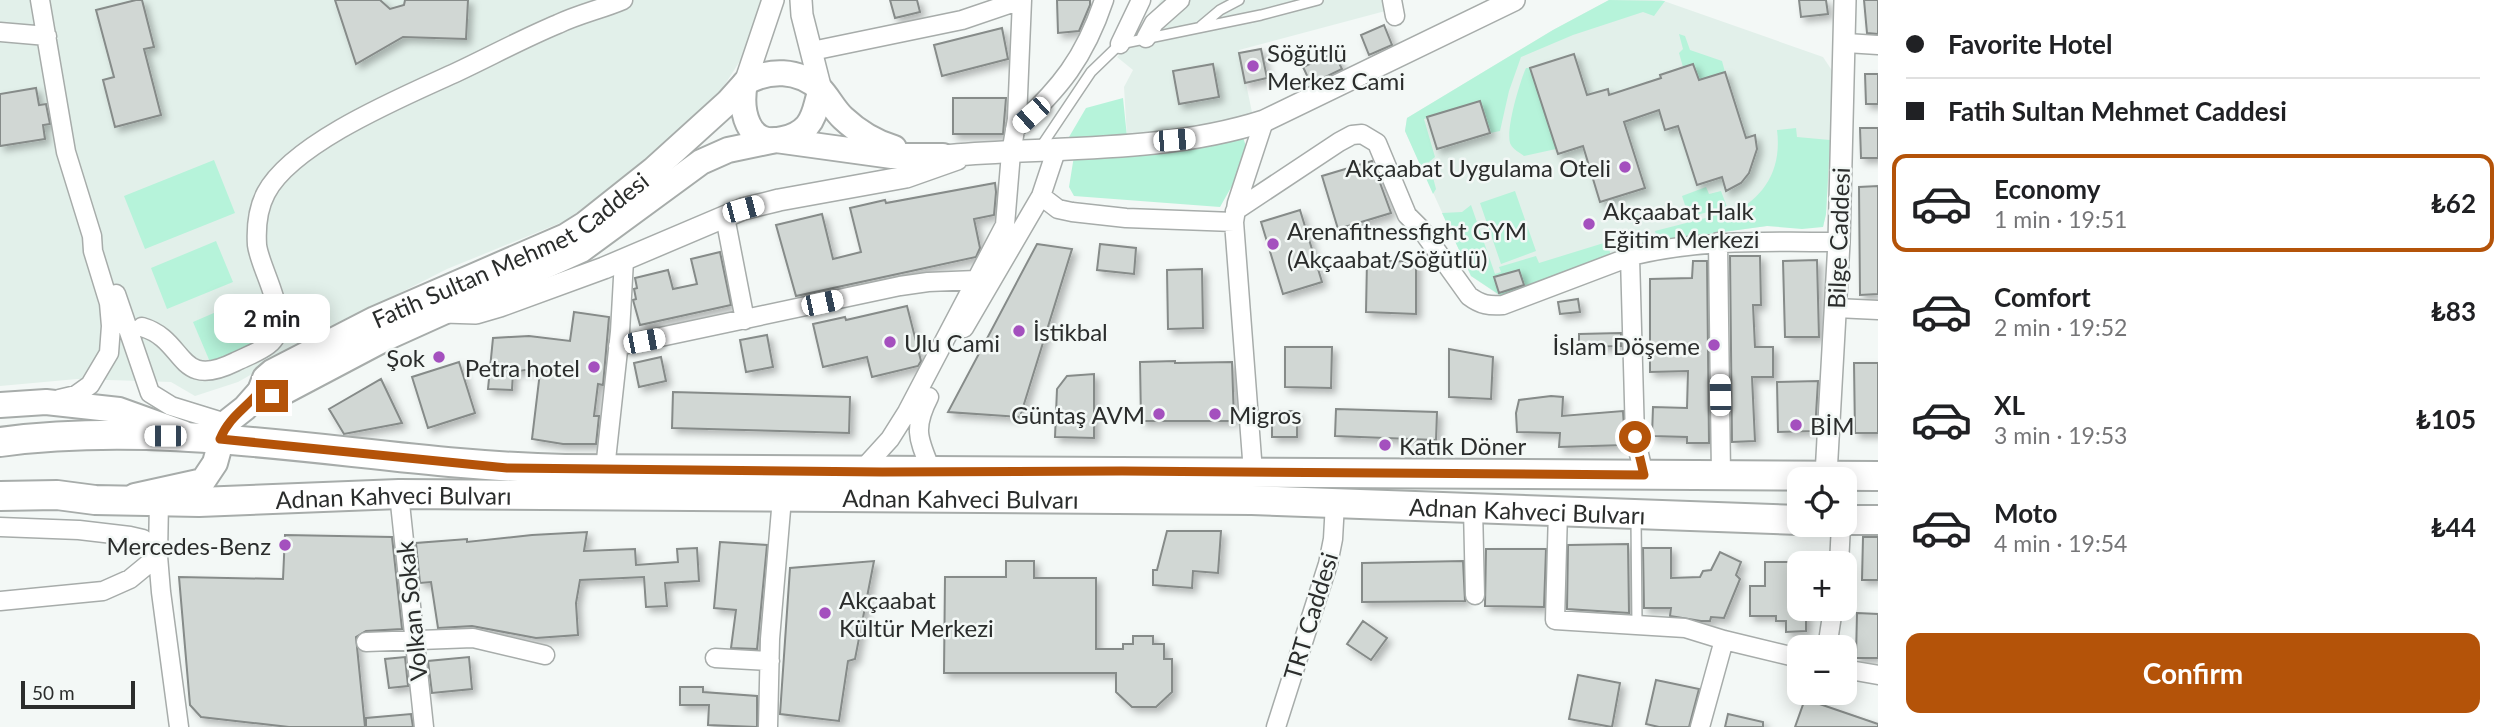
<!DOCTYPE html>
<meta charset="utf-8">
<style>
:root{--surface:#fff;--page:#f2f2f2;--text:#202124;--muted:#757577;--line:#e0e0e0;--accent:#b45309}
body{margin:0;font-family:Lato,sans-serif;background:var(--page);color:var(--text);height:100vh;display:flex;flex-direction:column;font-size:26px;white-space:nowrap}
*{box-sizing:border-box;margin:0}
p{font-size:23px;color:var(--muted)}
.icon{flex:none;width:38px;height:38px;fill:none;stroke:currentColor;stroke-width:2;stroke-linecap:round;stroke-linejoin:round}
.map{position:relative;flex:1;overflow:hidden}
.drawer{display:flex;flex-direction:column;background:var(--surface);width:630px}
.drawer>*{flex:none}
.hud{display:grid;align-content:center;height:154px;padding:0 28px;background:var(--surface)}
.controls{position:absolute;left:1787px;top:467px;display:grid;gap:14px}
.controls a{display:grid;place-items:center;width:70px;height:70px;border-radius:14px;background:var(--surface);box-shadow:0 4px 18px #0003;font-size:35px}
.scale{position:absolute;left:21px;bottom:18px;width:114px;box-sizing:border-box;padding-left:7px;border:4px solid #2b2d2c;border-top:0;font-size:19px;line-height:24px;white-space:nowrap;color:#2b2d2c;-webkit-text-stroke:5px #f3f8f6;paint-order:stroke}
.end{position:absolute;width:32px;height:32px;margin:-16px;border:9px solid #b45309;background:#fff;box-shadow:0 0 0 4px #fff}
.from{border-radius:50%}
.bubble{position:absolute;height:49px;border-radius:14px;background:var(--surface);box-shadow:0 4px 18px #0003;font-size:23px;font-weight:700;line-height:49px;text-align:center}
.car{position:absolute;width:21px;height:42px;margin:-21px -10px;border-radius:9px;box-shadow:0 0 5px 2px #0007;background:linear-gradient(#fff 24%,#345 0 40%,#fff 0 76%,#345 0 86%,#fff 0)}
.hud b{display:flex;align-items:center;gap:24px;height:66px;font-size:26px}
.hud b+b{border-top:2px solid var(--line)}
.hud i{width:18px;height:18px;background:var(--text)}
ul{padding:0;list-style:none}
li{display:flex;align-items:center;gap:21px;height:98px;margin:0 14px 10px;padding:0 14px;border:4px solid transparent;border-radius:14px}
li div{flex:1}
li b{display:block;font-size:26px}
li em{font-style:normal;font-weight:700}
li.active{border-color:var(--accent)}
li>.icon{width:63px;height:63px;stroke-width:1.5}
.action{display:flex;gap:14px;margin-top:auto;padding:14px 28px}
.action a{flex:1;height:80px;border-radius:14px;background:var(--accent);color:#fff;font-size:28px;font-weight:700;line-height:80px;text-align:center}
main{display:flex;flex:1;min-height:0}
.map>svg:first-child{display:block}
</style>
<main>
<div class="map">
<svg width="1878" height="727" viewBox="0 0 1878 727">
<defs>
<filter id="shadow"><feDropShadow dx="4.5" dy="4.5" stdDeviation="3.5" flood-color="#0004"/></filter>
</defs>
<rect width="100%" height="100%" fill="#f3f8f6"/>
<path fill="#e2f0ea" d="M0 0H764L745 53 715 100 617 183 565 221 447 269 345 321 238 382 195 396 171 382 77 379 0 386Z
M1161 0H1404L1387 4 1389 10 1239 50 1253 117 1127 137 1124 87 1133 70 1117 57 1141 32Z
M1609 0H1661L1823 57 1835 75 1826 214 1823 227 1767 226 1627 245 1619 256 1501 296 1471 276 1405 131 1407 118 1553 30Z"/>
<path fill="#b6f3da" d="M1609 0 1665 1 1654 16 1643 12 1573 35 1521 57 1509 91 1500 131 1490 133 1480 101 1424 119 1435 157 1429 162 1436 189 1433 194 1405 131 1407 118 1553 30Z
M1679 34 1685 36 1690 50 1722 61 1725 72 1699 80 1693 64 1683 67 1679 53 1683 49Z
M1526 68H1530L1556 149 1524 156C1520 153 1513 149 1511 145 1504 134 1520 81 1526 68Z
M1123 98 1127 137H1069L1086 108Z
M1796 128 1797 137 1830 140 1826 214 1823 227 1802 229 1767 226 1658 241 1655 231 1729 212 1730 214C1765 198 1782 169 1777 130Z
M1243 137 1249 156 1220 207 1074 196 1069 187 1074 156Z
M214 160 235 213 145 249 124 196Z
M1706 187 1709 194 1721 191 1727 207 1689 217 1682 196Z
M1515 191 1536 251 1501 264 1480 203Z
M1471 205 1495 274 1501 272 1499 267 1536 256 1539 263 1607 242 1612 259 1501 296 1471 276 1442 213 1462 212Z
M216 241 233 282 167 309 151 268Z
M258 294 275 335 210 362 193 322Z"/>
<path fill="#d1d7d4" stroke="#868b89" stroke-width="2" filter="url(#shadow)" d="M136 0H142L154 47 144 49 161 115 115 127 103 80 114 77 96 10Z
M335 0H380L390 9 404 5 405 0H468L466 39 403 37 356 64Z
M890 0H917L920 12 895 18Z
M1057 0H1090V5L1079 31 1058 33Z
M1799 0H1826L1828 14 1801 17Z
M1864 0H1878V34L1867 33Z
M1384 25 1392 45 1369 55 1361 35Z
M1002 28 1008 59 942 76 934 45Z
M1261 49 1267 78 1245 83 1239 53Z
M1334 53 1342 69 1311 84 1303 67Z
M1574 54 1587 95 1608 89 1609 95 1661 78 1660 75 1693 64 1699 80 1725 72 1746 138 1755 135 1757 149 1749 173 1741 183 1726 191 1722 177 1697 185 1678 126 1665 130 1659 110 1624 122 1645 188 1600 202 1583 146 1558 154 1530 68Z
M1213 64 1219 97 1179 104 1173 71Z
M1865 74H1878V104H1866Z
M36 88 39 105 46 104 50 124 43 125 45 139 0 146V94Z
M953 98H1006L1003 134H953Z
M1480 101 1490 133 1437 149 1427 117Z
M1860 128H1878V158H1861Z
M1372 161 1391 213 1338 229 1322 176Z
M995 183 996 192 994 215 974 219 980 248 976 257 796 296 776 225 822 214 833 259 861 252 850 208 885 200 886 203Z
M1878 186V294L1860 295 1859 187Z
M1300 210 1322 282 1283 294 1261 222Z
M1037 244 1072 249 1020 417 948 412Z
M1100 244 1136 248 1134 274 1097 270Z
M720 252 731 305 640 325 633 300 636 299 634 289 637 288 635 278 668 270 673 289 697 284 691 259Z
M1730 256H1760L1761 305H1753L1755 347H1773V377H1752L1755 441 1732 442Z
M1367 260 1416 262V314L1366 312Z
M1817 260 1819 337H1785L1783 261Z
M1693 261H1707L1709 443H1687V437L1652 436 1653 407 1687 408 1688 371 1650 372V279L1692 278Z
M1202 269 1203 328 1168 329 1167 270Z
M1519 270 1524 285 1499 293 1494 277Z
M1578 299 1580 312 1560 314 1558 302Z
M907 306 921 361 918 366 872 377 867 357 823 367 813 324 845 317 846 320Z
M574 312 609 317 603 385 598 384 594 416H599L596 444H563L532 439 540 372 525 370 513 372 512 390 488 389 493 338 529 336 570 341Z
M1621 333V346L1579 347V334Z
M767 335 773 367 746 372 740 340Z
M1285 347H1332L1331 388 1285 387Z
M1449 349 1493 357 1491 399 1449 397Z
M661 357 666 381 639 387 634 363Z
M1175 361V363L1232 362 1234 421H1141L1140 362Z
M459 362 475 413 428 428 412 377Z
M1854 363H1878V433H1855Z
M1094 374V438L1055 437 1057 389 1067 376Z
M381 379 402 423 344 434 329 409Z
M1818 381 1815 431 1778 432 1777 382Z
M673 392 850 397 849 433 672 428Z
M1551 396 1563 397 1562 416 1623 411 1625 445 1559 447 1560 433 1517 432 1516 413 1519 400Z
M1336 409 1437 412 1436 440 1335 436Z
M1272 411H1297V437H1272Z
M1167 531H1221L1218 573 1193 571 1192 588 1153 585V570H1157Z
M587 532 584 551 635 549 636 565 678 562 677 549 697 548 699 581 665 583 667 606 646 607 644 577 580 580 576 603 578 635 536 638 472 626 438 628 431 582 420 583 416 543 467 539V542L532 535Z
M285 535 392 537 402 629 366 631 356 637 365 727H289L201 717 190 705 179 577 283 579Z
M1863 537H1878V580H1862Z
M720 542 767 545 757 649 731 648 736 610 714 608Z
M1628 544 1629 613 1567 609 1568 545Z
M1643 548H1671V578L1700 577 1703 571 1711 570 1720 552 1741 562 1736 575 1740 579 1724 618 1711 617 1710 621H1701L1670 616 1671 608H1644Z
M1486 549H1546L1544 607 1485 606Z
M874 561 855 659 848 661 839 721 780 714 790 568Z
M1006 561H1034V578H1096V649H1123V644H1133V636H1153V644H1164V659H1172V692L1156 707H1132L1116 692V673H944L945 577H1006Z
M1463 561 1465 601 1362 602V563Z
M1765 562H1799V609H1806V631L1786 632V621H1776V616H1750V586H1765Z
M1857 613 1878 614V658H1856Z
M1363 621 1387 638 1371 660 1347 644Z
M405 657 408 686 389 688 385 659Z
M469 657 472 689 432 693 428 661Z
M1578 675 1620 683 1612 727 1569 719Z
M1656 680 1699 689 1689 727H1659L1646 724Z
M680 687H703V692L757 696V727L708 725 709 705H680Z
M1805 699 1878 724V727H1795Z
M411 714 413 727H366V718Z
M1728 714 1763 722V727H1725Z"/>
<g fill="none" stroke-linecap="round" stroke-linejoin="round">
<g stroke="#a7acaa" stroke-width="12">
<path id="service" d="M1201 26 1220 10 1239 0
M1040 148 1091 72 1120 44 1261 15 1318 0
M1636 518 1637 625"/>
</g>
<g stroke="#a7acaa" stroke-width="21">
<path id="minor" d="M40 0 66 152 92 236 93 251 109 303 111 326 109 353 90 385 76 395 59 399
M1392 0 1395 16
M0 32 47 36
M1146 38 1154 23 1180 0
M1846 43 1878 45
M1120 44 1141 0
M812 51 962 20 1021 0
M1015 129C1060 89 1085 57 1104 0
M1041 196 1058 209 1072 212 1126 218 1234 222
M1235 211 1339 142 1352 135 1362 134 1377 143 1407 215 1421 229 1469 296C1481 305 1489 306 1503 305L1635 255C1702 239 1771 242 1839 242
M725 217 745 320
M1718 242 1721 475
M1630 257 1635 437 1644 475
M116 294 150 393 171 406 226 423
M1836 308 1878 310
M142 327C187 340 176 391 235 362 245 357 259 352 268 345 296 324 260 271 257 245 256 228 258 208 266 193 293 142 405 96 457 72 491 56 524 38 558 24 579 14 602 9 623 0
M964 328 1041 196 1056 151
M618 346 900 286 928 282 976 280
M929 397C912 430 919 440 932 472
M605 469 620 332 624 260
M860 472 890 439 907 412 1005 225 1011 153 1017 119 1022 0
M1253 472 1234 222 1237 203 1264 121
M399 494 424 727
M159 500 158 556 161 592 179 727
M1473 508 1475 595
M1558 511 1555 620 1685 628 1724 640 1799 658
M0 527 79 530 130 536 143 539 158 556 130 579 103 591 0 601
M1839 564 1841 525
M366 642 473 638 545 655
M1827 648 1833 609
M715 658 770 661
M1844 669 1878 675
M768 727 770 639 782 498
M1276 727 1328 564 1333 539 1335 503
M1700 727 1724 640"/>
</g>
<g stroke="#a7acaa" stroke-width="24">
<path id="tertiary" d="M801 0 802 15 821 90
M745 83 773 0
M943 156C1050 146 1161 154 1264 121L1514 0
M444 312 476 313 500 306 604 268 743 209 779 200 906 177 957 159
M1826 475 1839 242 1845 0"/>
</g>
<g stroke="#a7acaa" stroke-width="28">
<g id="secondary">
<path d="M821 90C816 102 816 116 807 126 801 133 792 137 783 139 746 148 740 109 745 83 769 69 798 69 820 89 828 97 834 110 843 118 859 133 874 142 894 148"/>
<path d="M260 391 272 396 280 394 388 337 581 250 701 162 728 150 776 140 892 156H943"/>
<path d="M0 405 46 402 119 410 183 433"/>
<path id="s1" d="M135 496 203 481 215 463 226 423 245 408 260 391 265 378 272 372 375 319 566 236 585 224 653 170 728 102 745 83"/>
</g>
</g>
<g stroke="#a7acaa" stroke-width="32">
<g id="trunk">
<path d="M0 442C189 417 377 465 565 469L1878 476"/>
<path id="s2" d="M0 496 57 495 95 500 199 502 399 494 1252 500 1799 520"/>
<path d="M1844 520H1878"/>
</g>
</g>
<use href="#service" stroke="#fff" stroke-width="9"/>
<use href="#minor" stroke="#fff" stroke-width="18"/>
<use href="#tertiary" stroke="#fff" stroke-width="21"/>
<use href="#secondary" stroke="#fff" stroke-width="24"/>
<use href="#trunk" stroke="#fff" stroke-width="28"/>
</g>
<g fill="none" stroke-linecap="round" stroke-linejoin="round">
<path stroke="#b45309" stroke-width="9" d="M272 396 260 391C245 409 229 417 220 439L507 468 882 472 1122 471 1644 475 1635 437"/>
</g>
<g fill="#a450be" stroke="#f3f8f6" stroke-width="2.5">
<circle cx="1253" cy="66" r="7"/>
<circle cx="1625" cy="167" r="7"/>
<circle cx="1589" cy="224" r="7"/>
<circle cx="1273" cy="244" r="7"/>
<circle cx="1019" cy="331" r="7"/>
<circle cx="890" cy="342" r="7"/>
<circle cx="1714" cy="345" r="7"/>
<circle cx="439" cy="357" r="7"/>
<circle cx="594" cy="367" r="7"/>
<circle cx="1159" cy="414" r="7"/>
<circle cx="1215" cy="414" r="7"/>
<circle cx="1796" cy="425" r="7"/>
<circle cx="1385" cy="445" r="7"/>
<circle cx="285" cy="545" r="7"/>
<circle cx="825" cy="613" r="7"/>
</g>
<g text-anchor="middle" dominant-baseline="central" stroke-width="5" stroke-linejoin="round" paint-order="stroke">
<g font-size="24" fill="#2b2d2c" stroke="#f3f8f6" text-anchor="start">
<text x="1267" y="52">Söğütlü<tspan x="1267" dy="28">Merkez Cami</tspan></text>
<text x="1611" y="167" text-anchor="end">Akçaabat Uygulama Oteli</text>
<text x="1603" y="210">Akçaabat Halk<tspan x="1603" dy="28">Eğitim Merkezi</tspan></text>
<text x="1287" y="230">Arenafitnessfight GYM<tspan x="1287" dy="28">(Akçaabat/Söğütlü)</tspan></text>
<text x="1033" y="331">İstikbal</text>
<text x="904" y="342">Ulu Cami</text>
<text x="1700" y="345" text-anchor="end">İslam Döşeme</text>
<text x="425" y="357" text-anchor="end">Şok</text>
<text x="580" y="367" text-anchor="end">Petra hotel</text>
<text x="1145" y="414" text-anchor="end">Güntaş AVM</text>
<text x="1229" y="414">Migros</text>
<text x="1810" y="425">BİM</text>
<text x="1399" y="445">Katık Döner</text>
<text x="271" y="545" text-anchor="end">Mercedes-Benz</text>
<text x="839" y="599">Akçaabat<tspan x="839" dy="28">Kültür Merkezi</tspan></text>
</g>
<g font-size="24" fill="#2b2d2c" stroke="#f3f8f6">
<text transform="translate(1838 238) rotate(-88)">Bilge Caddesi</text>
<text stroke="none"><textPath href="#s1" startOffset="471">Fatih Sultan Mehmet Caddesi</textPath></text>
<text stroke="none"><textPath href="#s2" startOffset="394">Adnan Kahveci Bulvarı</textPath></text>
<text stroke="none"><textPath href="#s2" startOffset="961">Adnan Kahveci Bulvarı</textPath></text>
<text stroke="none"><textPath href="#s2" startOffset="1528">Adnan Kahveci Bulvarı</textPath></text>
<text transform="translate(411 611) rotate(-96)">Volkan Sokak</text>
<text transform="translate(1310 616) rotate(-73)">TRT Caddesi</text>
</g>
</g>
</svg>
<div class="controls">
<a><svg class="icon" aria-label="locate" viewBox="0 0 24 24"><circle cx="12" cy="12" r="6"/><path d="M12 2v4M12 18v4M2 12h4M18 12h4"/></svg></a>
<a>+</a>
<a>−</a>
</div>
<div class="scale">50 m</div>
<i class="end from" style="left:1635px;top:437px"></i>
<i class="end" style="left:272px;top:396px"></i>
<div class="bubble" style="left:214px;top:294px;width:116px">2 min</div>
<i class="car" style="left:1031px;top:115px;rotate:228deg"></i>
<i class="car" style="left:1174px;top:140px;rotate:85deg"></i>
<i class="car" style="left:743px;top:209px;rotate:75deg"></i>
<i class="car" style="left:822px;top:303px;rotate:78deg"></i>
<i class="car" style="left:644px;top:341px;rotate:79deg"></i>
<i class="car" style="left:1720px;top:395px;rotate:359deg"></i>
<i class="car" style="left:165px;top:436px;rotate:270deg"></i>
</div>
<section class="drawer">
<div class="hud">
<b><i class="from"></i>Favorite Hotel</b>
<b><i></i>Fatih Sultan Mehmet Caddesi</b>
</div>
<ul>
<li class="active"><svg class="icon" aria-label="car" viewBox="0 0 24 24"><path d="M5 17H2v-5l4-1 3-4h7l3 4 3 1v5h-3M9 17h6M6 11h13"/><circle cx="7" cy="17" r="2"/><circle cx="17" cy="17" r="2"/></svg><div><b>Economy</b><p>1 min · 19:51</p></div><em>₺62</em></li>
<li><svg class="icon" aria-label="car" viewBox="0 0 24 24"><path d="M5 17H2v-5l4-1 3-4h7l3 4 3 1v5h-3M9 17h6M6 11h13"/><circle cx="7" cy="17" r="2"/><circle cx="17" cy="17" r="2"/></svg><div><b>Comfort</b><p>2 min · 19:52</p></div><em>₺83</em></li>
<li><svg class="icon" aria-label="car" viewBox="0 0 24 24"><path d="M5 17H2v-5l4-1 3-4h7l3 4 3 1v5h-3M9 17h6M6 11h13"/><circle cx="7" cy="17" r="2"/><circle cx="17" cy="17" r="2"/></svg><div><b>XL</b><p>3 min · 19:53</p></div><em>₺105</em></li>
<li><svg class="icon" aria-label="car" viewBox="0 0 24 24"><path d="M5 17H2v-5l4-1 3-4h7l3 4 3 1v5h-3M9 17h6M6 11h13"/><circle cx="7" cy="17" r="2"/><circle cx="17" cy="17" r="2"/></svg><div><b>Moto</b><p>4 min · 19:54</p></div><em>₺44</em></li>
</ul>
<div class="action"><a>Confirm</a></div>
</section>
</main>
